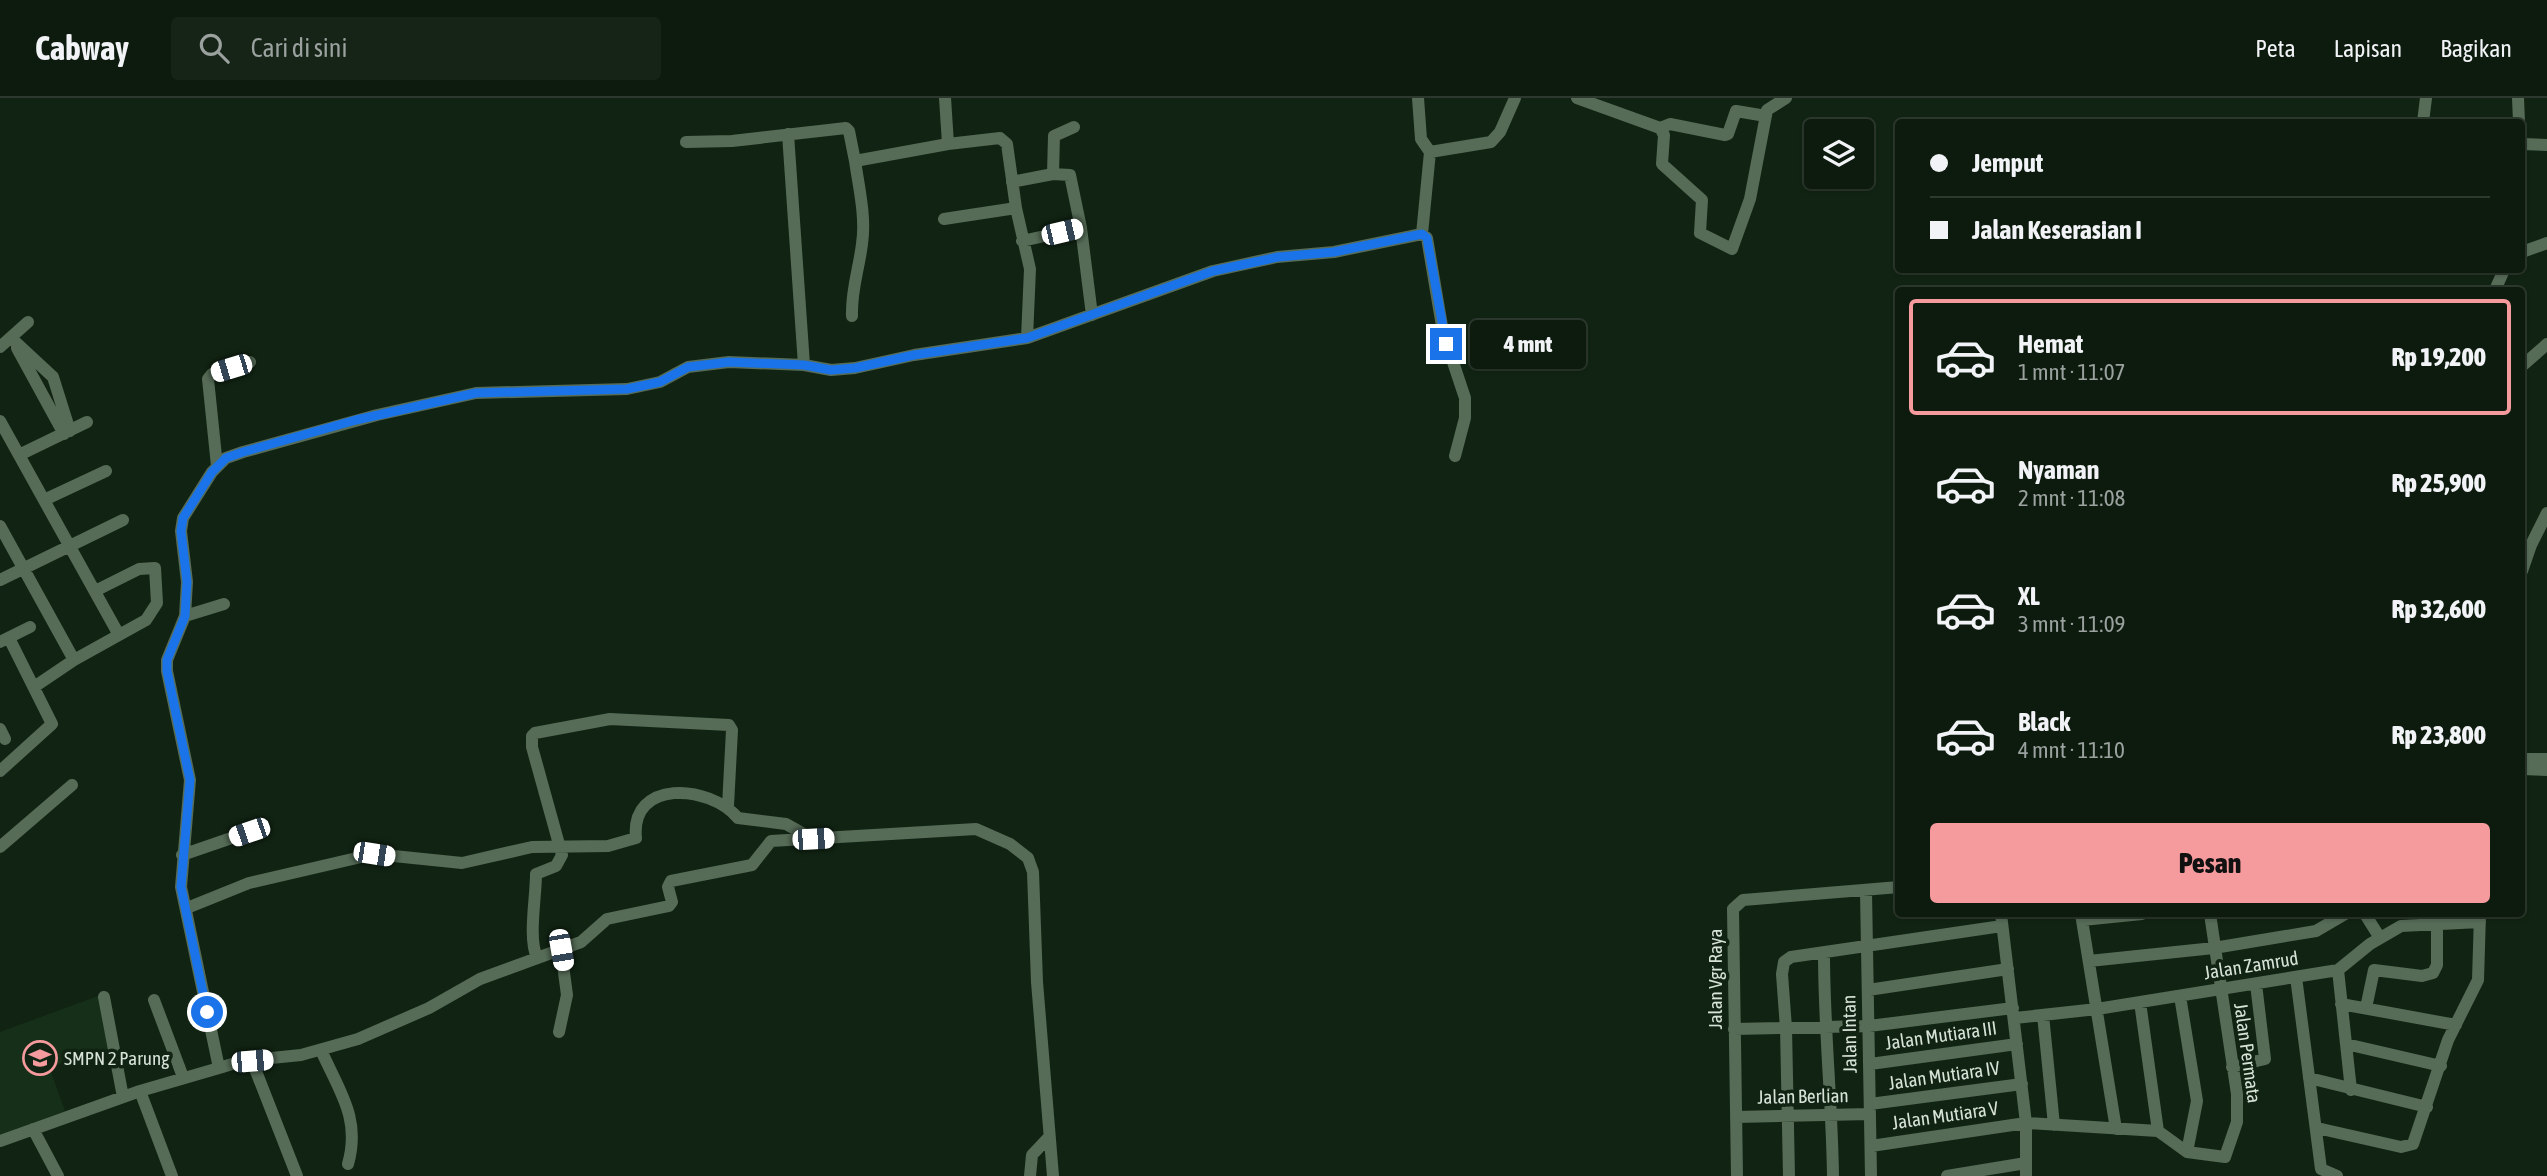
<!DOCTYPE html>
<html lang="id">
<meta charset="utf-8">
<style>
:root{--surface:#0d1b0e;--page:#162417;--text:#f1f3f6;--muted:#9aa19e;--line:#2d392e;--accent:#f59b9d}
body{margin:0;font-family:"Asap Condensed",sans-serif;background:var(--page);color:var(--text);height:100vh;display:flex;flex-direction:column;font-size:26px;white-space:nowrap}
*{box-sizing:border-box;margin:0}
p{font-size:23px;color:var(--muted)}
.icon{flex:none;width:38px;height:38px;fill:none;stroke:currentColor;stroke-width:2;stroke-linecap:round;stroke-linejoin:round}
.map{position:relative;flex:1;overflow:hidden}
.sheet{position:absolute;left:1895px;top:189px;width:630px;height:630px;display:flex;flex-direction:column;background:var(--surface);border-radius:7px;box-shadow:0 2px 5px #0004,0 0 0 2px var(--line)}
.sheet>*{flex:none}
.top-card{position:absolute;left:1895px;top:21px;width:630px;height:154px;border-radius:7px;box-shadow:0 2px 5px #0004,0 0 0 2px var(--line);display:grid;align-content:center;height:154px;padding:0 35px;background:var(--surface)}
.fabs{position:absolute;left:1804px;top:21px;display:grid;gap:14px}
.fabs a{display:grid;place-items:center;width:70px;height:70px;border-radius:7px;background:var(--surface);box-shadow:0 2px 5px #0004,0 0 0 2px var(--line);font-size:35px}
.end{position:absolute;width:32px;height:32px;margin:-16px;border:9px solid #1a73e8;background:#fff;box-shadow:0 0 0 4px #fff}
.from{border-radius:50%}
.bubble{position:absolute;height:49px;border-radius:7px;background:var(--surface);box-shadow:0 2px 5px #0004,0 0 0 2px var(--line);font-size:23px;font-weight:800;line-height:49px;text-align:center}
.car{position:absolute;width:21px;height:42px;margin:-21px -10px;border-radius:9px;box-shadow:0 0 5px 2px #0007;background:linear-gradient(#fff 24%,#345 0 40%,#fff 0 76%,#345 0 86%,#fff 0)}
.top-card b{display:flex;align-items:center;gap:24px;height:66px;font-size:26px}
.top-card b+b{border-top:2px solid var(--line)}
.top-card i{width:18px;height:18px;background:var(--text)}
ul{padding:12px 0 0;list-style:none}
li{display:flex;align-items:center;gap:21px;height:116px;margin:0 14px 10px;padding:0 21px;border:4px solid transparent;border-radius:7px}
li div{flex:1}
li b{display:block;font-size:26px}
li em{font-style:normal;font-weight:800}
li.current{border-color:var(--accent)}
li>.icon{width:63px;height:63px;stroke-width:1.5}
.button{display:flex;gap:14px;margin-top:auto;padding:14px 35px}
.button a{flex:1;height:80px;border-radius:7px;background:var(--accent);color:#111;font-size:28px;font-weight:800;line-height:80px;text-align:center}
header{display:flex;align-items:center;gap:42px;box-sizing:border-box;height:98px;padding:0 35px;background:var(--surface);border-bottom:2px solid var(--line)}
header strong{font-size:33px}
nav{display:flex;gap:38px;margin-inline-start:auto;font-size:24px}
.search{width:490px;height:63px;background:var(--page);display:flex;align-items:center;gap:18px;box-sizing:border-box;padding:0 24px;border-radius:7px;color:var(--muted);font-size:26px}
.map>svg:first-child{display:block}
</style>
<header>
<strong>Cabway</strong>
<div class="search"><svg class="icon" aria-label="search" viewBox="0 0 24 24"><circle cx="10" cy="10" r="6"/><path d="M15 15l6 6"/></svg>Cari di sini</div>
<nav><a>Peta</a><a>Lapisan</a><a>Bagikan</a></nav>
</header>
<div class="map">
<svg width="2547" height="1078" viewBox="0 0 2547 1078">
<rect width="100%" height="100%" fill="#112413"/>
<path fill="#162f18" d="M98 898 111 950 49 969 65 1013 0 1037V934Z"/>
<g fill="none" stroke-linecap="round" stroke-linejoin="round">
<path stroke="#566c57" stroke-width="12" d="M945 0 948 46
M1418 0 1421 41 1430 54
M1577 0 1660 30 1670 26 1725 37 1728 36 1736 13 1766 18
M2518 0 2519 24
M2423 24 2426 0
M1660 30 1664 37 1662 66 1702 102 1700 135 1732 151 1750 101 1767 12 1786 0
M788 36 804 267
M686 44 732 43 846 30 849 33 855 63 948 46 1000 40 1007 46 1016 110 1030 171 1027 240
M2522 46 2547 47
M1053 76 1070 77 1081 130
M1012 84 1053 76 1054 38 1074 29
M944 121 1016 110
M1422 136 1427 140 1443 234 1465 300V320L1455 358
M1022 143 1081 130 1092 217
M2522 154 2547 145
M2495 192 2504 172
M852 218C851 192 859 171 862 146 866 119 859 90 855 63
M11 240 53 279 70 333
M0 249 28 224
M17 250 64 336
M2522 268 2547 246
M0 323 119 537
M19 357 87 324
M217 368 208 281 212 276 250 264
M44 402 106 373
M0 428 74 562
M2522 473 2531 447 2547 415
M0 482 123 422
M185 518 224 506
M0 544 30 529
M34 589 74 562 146 522 157 505 155 470 139 471 95 493
M0 631 5 641
M2522 661H2547
M2522 671 2547 672
M0 673 52 626 9 540
M0 749 72 687
M182 757 249 734
M1866 794 1871 1078
M187 810 249 785 374 756 462 765 532 749 608 748 636 740C630 681 709 686 738 720L786 726 811 740
M2001 816 2026 1025V1078
M2081 816 2116 1031
M2365 816 2380 840
M2082 822 2142 816
M1824 856C1824 930 1832 1004 1833 1078
M537 860C528 840 536 800 536 776L556 768 562 757 532 649V638L535 635 610 621 729 627 732 632 728 708
M2089 863 2214 850 2316 833 2345 816
M2338 872 2351 992
M2296 879 2321 1071 2337 1078
M1868 892 2008 871
M2180 898 2197 1003 2187 1054
M104 899 123 999
M154 902 183 979
M2140 904 2158 1033
M2341 906 2456 927
M2366 910 2374 872 2422 878 2433 875 2437 867V825
M2043 917 2054 1027
M2015 920 2097 911 2338 872 2370 846 2401 828 2480 824
M1734 931 1869 928 2013 910
M559 934 567 897 561 852
M2346 946 2441 968
M321 952C339 993 361 1020 348 1066
M252 963 297 1078
M1870 966 2017 946
M2232 969 2265 961 2256 886
M219 970 242 963 301 957 358 941 429 910 480 881 581 844 607 821 669 808 672 804 668 789 671 783 752 767 771 743 976 731 1010 746 1028 760 1033 774 1037 884 1053 1078
M2309 980 2427 1009
M140 993 172 1078
M1870 1006 2022 986
M1736 1019 1870 1016
M2317 1030 2401 1049 2413 1046 2448 942 2478 882 2480 816
M33 1031 58 1078
M0 1043 140 993 219 970 181 789 190 682 167 573V562L185 518 187 484 181 433 183 420 212 374 226 360 243 354 377 317 476 295 627 291 660 284 688 269 729 264 804 267 831 272 855 270 914 257 1027 240 1213 173 1277 159 1334 154 1422 136 1430 54 1491 44 1500 34 1515 0
M1871 1048 2026 1025 2158 1033 2187 1054 2225 1059 2237 1024V996L2210 816
M1030 1078 1032 1057 1049 1039
M1737 1078 1733 811 1743 802 1899 789
M1789 1078 1786 930 1782 876 1784 864 1791 859 2002 828
M1947 1078 2026 1065"/>
</g>
<g fill="none" stroke-linecap="round" stroke-linejoin="round">
<path stroke="#1a73e8" stroke-width="9" d="M207 914 181 789 190 682 167 573V562L185 518 187 484 181 433 183 420 212 374 226 360 243 354 356 322 476 295 627 291 660 284 688 269 729 264 804 267 831 272 855 270 914 257 1027 240 1213 173 1278 159 1334 154 1422 136 1427 140 1446 246"/>
</g>
<defs>
<g id="school-ring" transform="scale(1.75)"><circle r="9.5" fill="#112413" stroke="#f59b9d" stroke-width="1.5"/><path d="M0-5L7-2L0 1L-7-2ZM-4 1L0 2.5L4 1V4Q0 6-4 4Z" fill="#f59b9d"/></g>
</defs>
<g fill-rule="evenodd">
<use href="#school-ring" x="40" y="960"/>
</g>
<g text-anchor="middle" dominant-baseline="central" stroke-width="7" stroke-linejoin="round" paint-order="stroke">
<g font-size="19" fill="#d7e3d7" stroke="#112413">
<text transform="translate(2251 867) rotate(-9)">Jalan Zamrud</text>
<text transform="translate(1715 881) rotate(-90)">Jalan Vgr Raya</text>
<text transform="translate(1849 936) rotate(-91)">Jalan Intan</text>
<text transform="translate(1941 937) rotate(-8)">Jalan Mutiara III</text>
<text transform="translate(2248 955) rotate(82)">Jalan Permata</text>
<text transform="translate(1944 977) rotate(-8)">Jalan Mutiara IV</text>
<text transform="translate(1803 998) rotate(-1)">Jalan Berlian</text>
<text transform="translate(1945 1017) rotate(-8)">Jalan Mutiara V</text>
</g>
<g font-size="19" fill="#d7e3d7" stroke="#112413" text-anchor="start">
<text x="64" y="960">SMPN 2 Parung</text>
</g>
</g>
</svg>
<div class="fabs">
<a><svg class="icon" aria-label="layers" viewBox="0 0 24 24"><path d="M12 4l9 5-9 5-9-5zM3 14l9 5 9-5"/></svg></a>
</div>
<i class="end from" style="left:207px;top:914px"></i>
<i class="end" style="left:1446px;top:246px"></i>
<div class="bubble" style="left:1470px;top:222px;width:116px">4 mnt</div>
<i class="car" style="left:1062px;top:134px;rotate:77deg"></i>
<i class="car" style="left:231px;top:270px;rotate:253deg"></i>
<i class="car" style="left:249px;top:734px;rotate:251deg"></i>
<i class="car" style="left:813px;top:741px;rotate:87deg"></i>
<i class="car" style="left:374px;top:756px;rotate:99deg"></i>
<i class="car" style="left:561px;top:852px;rotate:170deg"></i>
<i class="car" style="left:252px;top:963px;rotate:85deg"></i>
<div class="top-card">
<b><i class="from"></i>Jemput</b>
<b><i></i>Jalan Keserasian I</b>
</div>
<section class="sheet">
<ul>
<li class="current"><svg class="icon" aria-label="car" viewBox="0 0 24 24"><path d="M5 17H2v-5l4-1 3-4h7l3 4 3 1v5h-3M9 17h6M6 11h13"/><circle cx="7" cy="17" r="2"/><circle cx="17" cy="17" r="2"/></svg><div><b>Hemat</b><p>1 mnt · 11:07</p></div><em>Rp 19,200</em></li>
<li><svg class="icon" aria-label="car" viewBox="0 0 24 24"><path d="M5 17H2v-5l4-1 3-4h7l3 4 3 1v5h-3M9 17h6M6 11h13"/><circle cx="7" cy="17" r="2"/><circle cx="17" cy="17" r="2"/></svg><div><b>Nyaman</b><p>2 mnt · 11:08</p></div><em>Rp 25,900</em></li>
<li><svg class="icon" aria-label="car" viewBox="0 0 24 24"><path d="M5 17H2v-5l4-1 3-4h7l3 4 3 1v5h-3M9 17h6M6 11h13"/><circle cx="7" cy="17" r="2"/><circle cx="17" cy="17" r="2"/></svg><div><b>XL</b><p>3 mnt · 11:09</p></div><em>Rp 32,600</em></li>
<li><svg class="icon" aria-label="car" viewBox="0 0 24 24"><path d="M5 17H2v-5l4-1 3-4h7l3 4 3 1v5h-3M9 17h6M6 11h13"/><circle cx="7" cy="17" r="2"/><circle cx="17" cy="17" r="2"/></svg><div><b>Black</b><p>4 mnt · 11:10</p></div><em>Rp 23,800</em></li>
</ul>
<div class="button"><a>Pesan</a></div>
</section>
</div>
